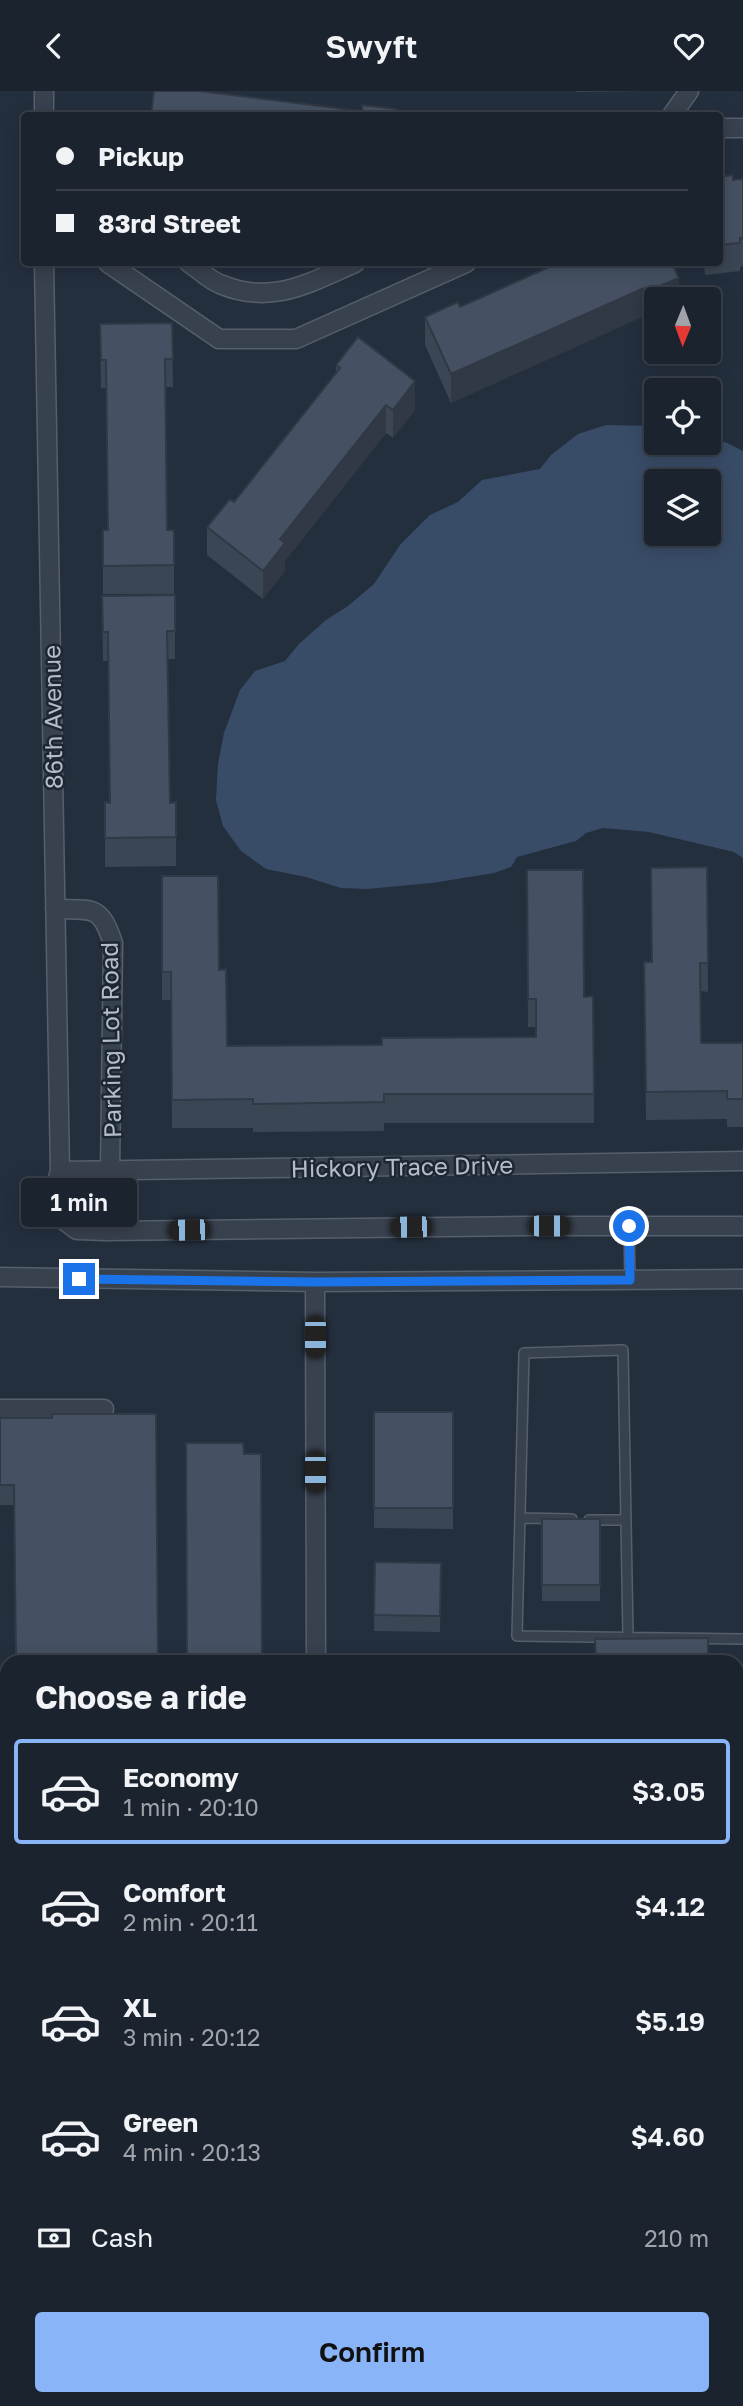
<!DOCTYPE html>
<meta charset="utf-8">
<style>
:root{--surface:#1b232e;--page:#282f3a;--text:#f1f3f6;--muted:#a0a4aa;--line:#39404a;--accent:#8ab4f8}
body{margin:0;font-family:"Golos Text",sans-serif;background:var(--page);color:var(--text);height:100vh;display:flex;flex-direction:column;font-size:26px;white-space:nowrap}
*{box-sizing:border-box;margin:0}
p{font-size:23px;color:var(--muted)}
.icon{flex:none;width:38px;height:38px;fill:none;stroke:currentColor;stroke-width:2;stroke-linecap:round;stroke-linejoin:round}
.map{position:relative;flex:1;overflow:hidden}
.panel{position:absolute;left:0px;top:1564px;width:744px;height:751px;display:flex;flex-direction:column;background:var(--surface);border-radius:21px 21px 0 0;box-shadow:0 4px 18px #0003,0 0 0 2px var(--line)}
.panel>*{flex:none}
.top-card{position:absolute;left:21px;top:21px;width:702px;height:154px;border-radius:7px;box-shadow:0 4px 18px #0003,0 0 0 2px var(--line);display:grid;align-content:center;height:154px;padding:0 35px;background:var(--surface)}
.needle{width:46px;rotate:181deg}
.controls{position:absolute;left:644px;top:196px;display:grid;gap:14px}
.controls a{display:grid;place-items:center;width:77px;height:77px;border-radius:7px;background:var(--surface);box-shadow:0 4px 18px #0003,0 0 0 2px var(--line);font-size:35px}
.end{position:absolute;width:32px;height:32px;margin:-16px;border:9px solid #1a73e8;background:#fff;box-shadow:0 0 0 4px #fff}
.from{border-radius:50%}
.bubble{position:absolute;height:49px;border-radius:7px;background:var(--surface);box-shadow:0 4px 18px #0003,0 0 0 2px var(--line);font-size:23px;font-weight:600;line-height:49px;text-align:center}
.car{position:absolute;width:21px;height:42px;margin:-21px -10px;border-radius:9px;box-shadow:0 0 5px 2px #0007;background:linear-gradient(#222 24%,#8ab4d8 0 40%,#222 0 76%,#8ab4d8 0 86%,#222 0)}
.top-card b{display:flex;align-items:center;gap:24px;height:66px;font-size:26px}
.top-card b+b{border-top:2px solid var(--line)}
.top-card i{width:18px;height:18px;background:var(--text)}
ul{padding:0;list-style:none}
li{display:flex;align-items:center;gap:21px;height:105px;margin:0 14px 10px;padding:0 21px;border:4px solid transparent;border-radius:7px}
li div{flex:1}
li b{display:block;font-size:26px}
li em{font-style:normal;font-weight:600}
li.active{border-color:var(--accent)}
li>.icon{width:63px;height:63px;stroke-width:1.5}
h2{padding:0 35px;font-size:32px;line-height:84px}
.pay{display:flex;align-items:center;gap:18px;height:77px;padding:0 35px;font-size:26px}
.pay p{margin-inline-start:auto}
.cta{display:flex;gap:14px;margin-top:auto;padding:14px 35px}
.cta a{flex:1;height:80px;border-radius:7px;background:var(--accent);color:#111;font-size:28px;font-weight:600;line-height:80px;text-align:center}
header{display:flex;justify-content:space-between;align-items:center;height:91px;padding:0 35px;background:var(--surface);font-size:32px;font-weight:600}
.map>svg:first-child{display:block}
</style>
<header><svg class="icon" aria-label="back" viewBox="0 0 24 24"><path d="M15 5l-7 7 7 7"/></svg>Swyft<svg class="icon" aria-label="heart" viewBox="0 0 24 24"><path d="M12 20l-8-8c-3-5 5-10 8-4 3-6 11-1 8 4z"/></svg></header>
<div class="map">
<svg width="743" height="2315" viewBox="0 0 743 2315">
<rect width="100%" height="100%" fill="#242f3e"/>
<path fill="#263c3f" d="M737 2219 743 2223V2287L737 2283Z"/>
<path fill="#394c67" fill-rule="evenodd" d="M606 334 656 335V352L725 351 743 360V767L734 761 649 741 603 737 586 742 576 750 517 766 511 776 494 782 432 792 367 798 341 797 306 786 266 778 241 760 223 735 216 709 218 673 224 642 240 599 255 580 285 570 299 553 326 529 348 515 374 493 400 454 430 424 458 411 482 389 540 378 551 364 578 343ZM656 390H709V443H656Z"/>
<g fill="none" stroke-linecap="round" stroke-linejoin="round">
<g stroke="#565f6c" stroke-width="12">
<path id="lane" d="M629 1135 630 1189
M520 1427 572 1428
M589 1429H626
M628 1545 623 1259 524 1262 517 1545 743 1548
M737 1675H742L743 1617
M0 1830 7 1834
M737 2169 743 2170
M726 2308 735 2315"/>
</g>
<g stroke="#565f6c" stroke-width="21">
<path id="street" d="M44 0V24
M672 24 689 0
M719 37H743
M44 172 60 1080 53 1104 57 1124 77 1139 106 1140 522 1135H743
M108 172 219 248H296L466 172
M189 172C199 178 209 189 220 193 271 215 309 192 355 172
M55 818C93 819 100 813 113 852L110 1079
M60 1080 743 1070
M0 1186 315 1191 743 1188
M315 1191 316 1572
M0 1318H104
M36 2315V2308"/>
</g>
<g stroke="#434c59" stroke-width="35">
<path id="highway" d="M0 1946 7 1950
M0 2036 7 2040
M517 2308 530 2315
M689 2308 702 2315"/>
</g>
<use href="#lane" stroke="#38414e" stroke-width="9"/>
<use href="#street" stroke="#38414e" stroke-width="18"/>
<use href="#highway" stroke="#746855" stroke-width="32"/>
</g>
<path fill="#3b4654" d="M576 0H647L576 1Z
M719 86 733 89 743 88V175L740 176V180L705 184 704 172H719Z
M558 172 679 208H656V225L646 230 644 225 451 312 425 254V226L460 216Z
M172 232 173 296H165L167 439H174V503H103V439H108L106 297H101L100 233Z
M336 274 415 319 393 347 386 342 285 470V480L263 508 207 464V436L234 411 336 283Z
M175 504V568H168L170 712 176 711V775L105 776V711L110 712 108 570H103L102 505Z
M707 776 708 901 701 900V952H743V1036H727V1028L646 1029 644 871H652Z
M527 779 584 906 593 905 594 1032H384V1040L253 1041V1037H172L171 909H162V785L219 879 227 955 382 954 536 946V936H528Z
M374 1321H453V1438L374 1437Z
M0 1325 1 1327 158 1572 14 1414H0Z
M542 1428H600V1510H542Z
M375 1471 441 1472 440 1541 374 1540Z"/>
<path fill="#303945" d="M679 187V208H656V225L646 230V201Z
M644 197V225L451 312V283Z
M415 290V319L393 347V319Z
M386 314V342L285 470V480L263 508V480L280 448Z"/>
<path fill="#455162" stroke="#303945" stroke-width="2" d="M154 0H199L362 20V14L397 18 396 24H151Z
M733 84V89L743 88V147H740V152L719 154V86Z
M558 172H672L679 187 646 201 644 197 451 283 425 226 458 211 460 216Z
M172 232 173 268H165L167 439H174V474L103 475V439H108L106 269H101L100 233Z
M358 246 415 290 393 319 386 314 280 448 285 452 263 480 207 436 230 408 234 411 340 277 336 274Z
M175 504V540H167L170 712 176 711V746L105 747V711L110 712 108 541H103L102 505Z
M707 776 708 872H700L701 952H743V1008H727V1000L646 1001 644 871H652L651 777Z
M527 779H583L584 906 593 905 594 1003H384V1011L253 1013V1008L172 1009 171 881H162V785H218L219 879 226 878 227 955 382 954V947L536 946V908H528Z
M374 1321H453V1417H374Z
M52 1323H156L158 1572H16L14 1394H0V1325L1 1327H52Z
M186 1352H243L244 1363H261L262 1572H187Z
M542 1428H600V1494H542Z
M375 1471 441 1472 440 1525 374 1524Z
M708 1547V1572H596L595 1548Z"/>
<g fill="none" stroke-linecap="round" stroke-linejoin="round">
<path stroke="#1a73e8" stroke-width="9" d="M79 1188 315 1191 630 1189 629 1135"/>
</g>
<g text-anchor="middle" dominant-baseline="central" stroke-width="5" stroke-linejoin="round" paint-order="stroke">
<g font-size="24" fill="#b4bcc9" stroke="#1d2633">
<text transform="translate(52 626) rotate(-91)">86th Avenue</text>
<text transform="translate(110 949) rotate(-91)">Parking Lot Road</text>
<text transform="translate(402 1075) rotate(-1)">Hickory Trace Drive</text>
</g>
</g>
</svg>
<div class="controls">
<a><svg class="needle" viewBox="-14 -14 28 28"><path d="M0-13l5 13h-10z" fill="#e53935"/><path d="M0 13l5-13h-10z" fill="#a0a4aa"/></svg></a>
<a><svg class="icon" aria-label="locate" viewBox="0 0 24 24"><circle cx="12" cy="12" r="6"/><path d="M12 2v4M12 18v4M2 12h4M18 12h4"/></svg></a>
<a><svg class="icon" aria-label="layers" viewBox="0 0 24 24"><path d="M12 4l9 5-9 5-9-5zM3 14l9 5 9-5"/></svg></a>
</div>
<i class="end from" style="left:629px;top:1135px"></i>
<i class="end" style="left:79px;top:1188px"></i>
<div class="bubble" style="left:21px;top:1087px;width:116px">1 min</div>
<i class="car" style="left:549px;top:1135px;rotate:90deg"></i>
<i class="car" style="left:411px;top:1136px;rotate:269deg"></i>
<i class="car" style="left:189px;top:1139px;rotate:269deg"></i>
<i class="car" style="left:315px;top:1246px;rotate:180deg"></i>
<i class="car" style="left:315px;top:1381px;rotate:180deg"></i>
<div class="top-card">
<b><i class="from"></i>Pickup</b>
<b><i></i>83rd Street</b>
</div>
<section class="panel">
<h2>Choose a ride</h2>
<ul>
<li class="active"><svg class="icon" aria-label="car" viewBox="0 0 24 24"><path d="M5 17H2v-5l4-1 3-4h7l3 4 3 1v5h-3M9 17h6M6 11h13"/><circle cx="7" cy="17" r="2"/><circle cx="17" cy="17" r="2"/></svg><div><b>Economy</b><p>1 min · 20:10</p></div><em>$3.05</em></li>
<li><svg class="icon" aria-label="car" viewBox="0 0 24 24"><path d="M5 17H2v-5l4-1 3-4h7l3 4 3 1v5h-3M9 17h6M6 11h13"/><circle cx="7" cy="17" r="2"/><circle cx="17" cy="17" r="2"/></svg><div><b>Comfort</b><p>2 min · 20:11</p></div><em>$4.12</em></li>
<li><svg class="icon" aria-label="car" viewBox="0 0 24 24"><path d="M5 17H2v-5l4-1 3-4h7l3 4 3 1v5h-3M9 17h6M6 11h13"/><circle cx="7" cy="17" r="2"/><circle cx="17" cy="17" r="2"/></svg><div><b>XL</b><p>3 min · 20:12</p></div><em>$5.19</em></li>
<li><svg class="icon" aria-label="car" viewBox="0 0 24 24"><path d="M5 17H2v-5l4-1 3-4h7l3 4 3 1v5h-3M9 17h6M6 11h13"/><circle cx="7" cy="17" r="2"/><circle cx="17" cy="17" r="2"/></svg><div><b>Green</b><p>4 min · 20:13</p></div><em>$4.60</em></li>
</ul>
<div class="pay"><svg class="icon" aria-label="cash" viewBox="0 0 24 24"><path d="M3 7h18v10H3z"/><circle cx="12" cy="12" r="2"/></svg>Cash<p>210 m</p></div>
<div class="cta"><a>Confirm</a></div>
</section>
</div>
